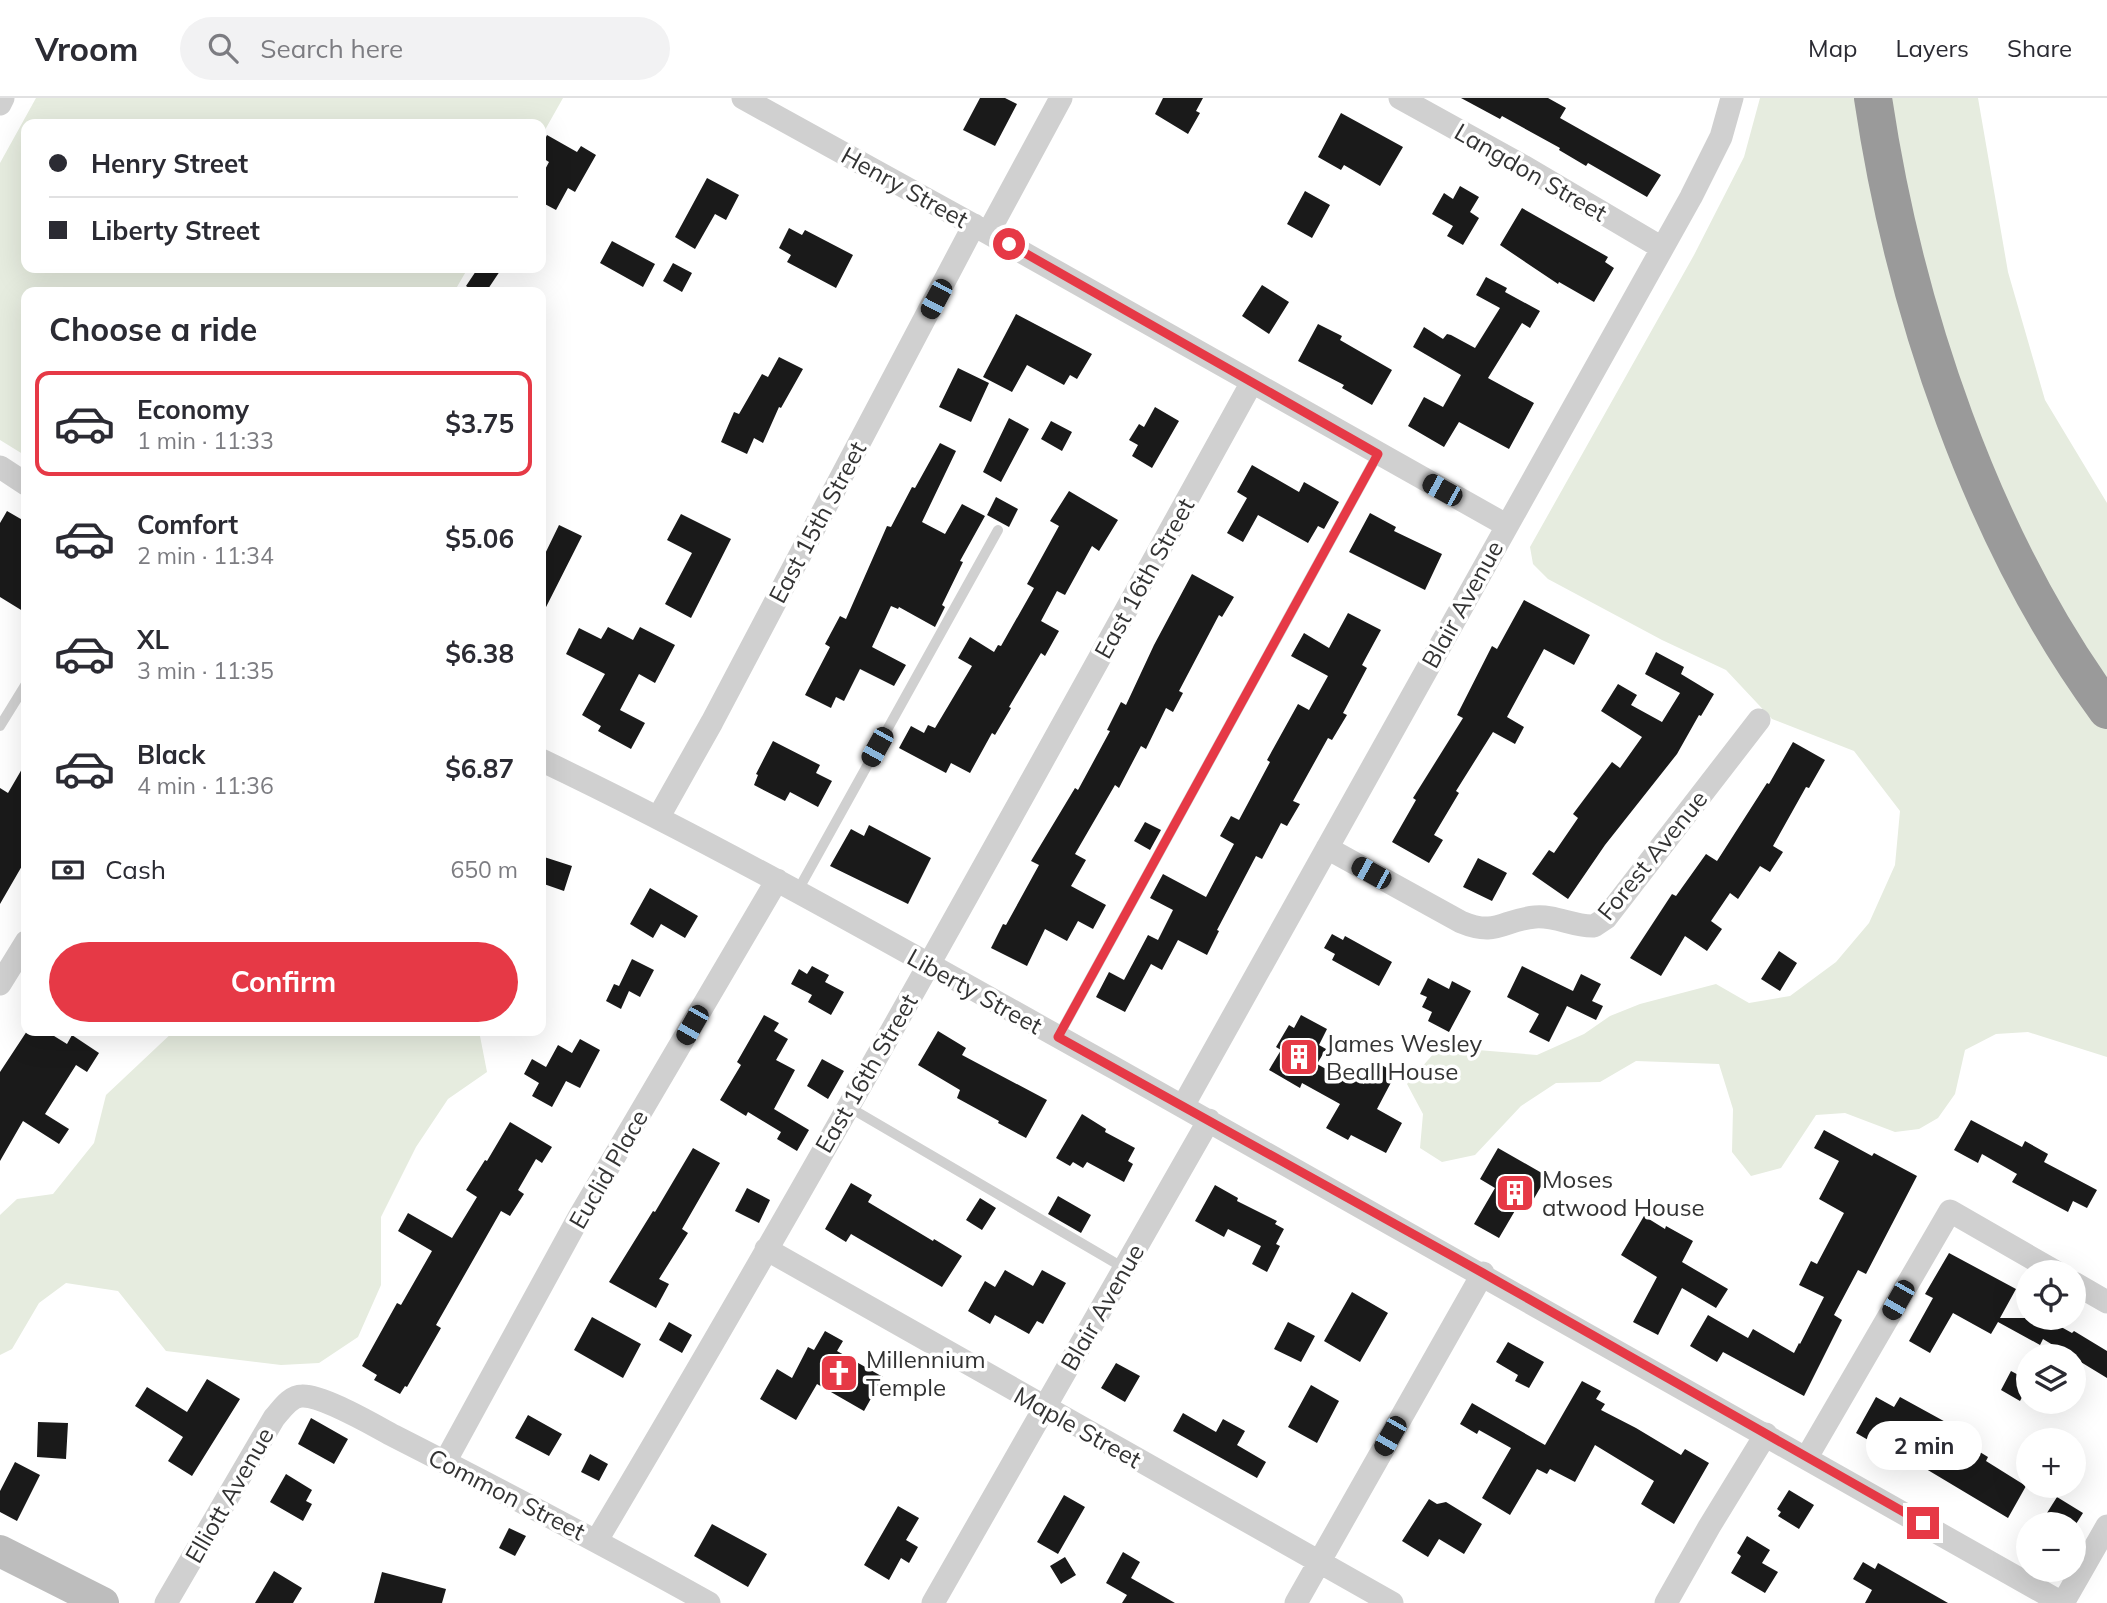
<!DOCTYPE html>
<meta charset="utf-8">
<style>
:root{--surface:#fff;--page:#f2f2f3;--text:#2b2b33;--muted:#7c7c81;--line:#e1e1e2;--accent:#e63946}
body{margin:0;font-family:Mulish,sans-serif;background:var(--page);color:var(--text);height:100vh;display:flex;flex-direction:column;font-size:26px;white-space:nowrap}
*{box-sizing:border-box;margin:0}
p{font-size:23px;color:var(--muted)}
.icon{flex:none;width:38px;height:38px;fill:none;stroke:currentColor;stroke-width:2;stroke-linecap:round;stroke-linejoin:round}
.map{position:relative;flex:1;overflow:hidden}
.side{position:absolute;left:21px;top:189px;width:525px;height:749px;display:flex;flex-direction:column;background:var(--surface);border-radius:14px;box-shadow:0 7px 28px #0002}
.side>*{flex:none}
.guide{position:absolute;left:21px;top:21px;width:525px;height:154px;border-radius:14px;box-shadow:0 7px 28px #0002;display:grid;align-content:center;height:154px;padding:0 28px;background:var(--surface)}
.controls{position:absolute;left:2016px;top:1162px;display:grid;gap:14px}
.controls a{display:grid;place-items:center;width:70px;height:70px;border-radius:50%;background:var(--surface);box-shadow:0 7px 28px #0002;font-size:35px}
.end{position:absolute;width:32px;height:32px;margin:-16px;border:9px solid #e63946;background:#fff;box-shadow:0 0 0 4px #fff}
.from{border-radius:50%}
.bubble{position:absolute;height:49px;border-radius:24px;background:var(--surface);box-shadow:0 7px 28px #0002;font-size:23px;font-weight:700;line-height:49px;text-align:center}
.car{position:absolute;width:21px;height:42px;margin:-21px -10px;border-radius:9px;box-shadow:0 0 5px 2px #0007;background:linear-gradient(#222 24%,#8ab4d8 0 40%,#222 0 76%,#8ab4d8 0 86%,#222 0)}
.guide b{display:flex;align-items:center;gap:24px;height:66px;font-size:26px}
.guide b+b{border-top:2px solid var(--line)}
.guide i{width:18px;height:18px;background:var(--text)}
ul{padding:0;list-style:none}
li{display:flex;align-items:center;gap:21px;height:105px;margin:0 14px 10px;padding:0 14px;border:4px solid transparent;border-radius:14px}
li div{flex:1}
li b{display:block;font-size:26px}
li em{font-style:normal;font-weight:700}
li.on{border-color:var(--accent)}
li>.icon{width:63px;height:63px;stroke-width:1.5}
h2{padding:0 28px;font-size:32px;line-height:84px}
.pay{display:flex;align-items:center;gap:18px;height:77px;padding:0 28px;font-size:26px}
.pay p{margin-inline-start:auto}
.button{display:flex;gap:14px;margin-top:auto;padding:14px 28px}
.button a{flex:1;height:80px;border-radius:42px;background:var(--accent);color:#fff;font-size:28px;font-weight:700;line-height:80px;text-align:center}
header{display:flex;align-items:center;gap:42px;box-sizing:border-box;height:98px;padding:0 35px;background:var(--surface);border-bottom:2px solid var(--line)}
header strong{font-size:33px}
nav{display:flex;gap:38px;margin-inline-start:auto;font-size:24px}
.search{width:490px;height:63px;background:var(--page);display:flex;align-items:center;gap:18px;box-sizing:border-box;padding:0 24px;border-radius:38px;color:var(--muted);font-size:26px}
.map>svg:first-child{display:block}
</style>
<header>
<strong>Vroom</strong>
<div class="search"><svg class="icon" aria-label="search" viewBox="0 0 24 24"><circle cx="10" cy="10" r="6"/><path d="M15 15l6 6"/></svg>Search here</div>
<nav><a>Map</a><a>Layers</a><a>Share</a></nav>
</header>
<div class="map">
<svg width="2107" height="1505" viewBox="0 0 2107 1505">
<rect width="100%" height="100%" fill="#fff"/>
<path fill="#e6ecdf" d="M36 0H563L541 39V26H26V170H468L454 194H26V358L0 342V65Z
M1760 0H1978L2008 174 2045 302 2107 405V959L2028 934 1996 936 1965 952 1955 996 1938 1020 1919 1031 1895 1034 1845 1015 1816 1017 1781 1070 1751 1078 1732 1054 1733 1011 1719 966 1636 963 1600 984 1556 985 1521 1008 1475 1057 1442 1064 1420 1050 1423 1016 1407 986 1435 954 1466 951 1537 957 1584 936 1610 918 1640 906 1716 886 1749 905 1790 898 1836 864 1869 825 1895 767 1900 713 1854 653 1772 621 1726 572 1662 542 1548 481 1533 466 1530 449 1694 157 1744 59Z
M174 933H479L487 974 448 1001 416 1049 381 1119V1187L358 1239 319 1265 281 1267 166 1253 118 1193 66 1185 39 1205 12 1251 0 1257V1117L17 1101 53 1096 94 1045 106 997Z"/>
<path fill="#1a1a1a" d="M980 0H1005L1017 6 995 48 963 32Z
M1163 0H1203L1196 13 1200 15 1188 36 1155 16Z
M1461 0H1548L1566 10 1560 20 1661 77 1647 99 1588 65 1586 68 1559 52 1560 50 1502 18 1500 21Z
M1341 15 1403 49 1380 88 1344 67 1341 72 1318 59Z
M547 37 577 54 581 48 596 57 575 94 568 90 556 112 541 104V79L549 64 541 59V49Z
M707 80 739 97 726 122 715 116 695 151 675 139Z
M1460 88 1479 99 1470 114 1479 120 1463 147 1447 138 1453 128 1432 116 1444 95 1453 101Z
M1305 93 1330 107 1312 140 1287 126Z
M1522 110 1608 159 1605 164 1614 170 1594 204 1559 184 1558 186 1500 147Z
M789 130 802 137 805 132 853 157 836 190 787 164 791 157 779 150Z
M612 143 655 166 643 189 600 165Z
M673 165 692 175 682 194 663 183Z
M478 170H502L486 194H475L466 188Z
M1486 179 1507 190 1505 194 1540 213 1530 230 1522 225 1488 280 1534 305 1509 351 1459 324 1444 349 1408 328 1424 299 1443 309 1461 277 1413 249 1424 229 1443 241 1447 236 1451 237 1475 250 1500 210 1476 197Z
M1262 187 1289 204 1269 236 1242 218Z
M1016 216 1092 256 1077 281 1070 277 1064 287 1027 267 1012 294 983 279Z
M1318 226 1342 238 1340 242 1392 272 1372 307 1342 290 1344 287 1298 263Z
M779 259 803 271 781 310 779 309 763 345 754 340 747 356 721 344 734 314 739 316 762 276 768 279Z
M958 270 989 285 971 324 939 309Z
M1155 309 1179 323 1152 370 1132 358 1138 347 1129 342 1139 326 1144 329Z
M1009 320 1029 331 1001 384 983 374Z
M1051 323 1072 334 1062 353 1041 341Z
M940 345 956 353 922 424 945 436 962 406 985 418 960 463 963 464 942 507 945 509 935 529 899 509 898 511 891 508 872 549 906 567 894 588 860 571 844 603 836 599 831 610 805 597 830 549 825 546 840 518 846 521 887 428 891 429 912 389 915 390Z
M1252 367 1299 394 1304 384 1339 404 1324 431 1318 428 1308 445 1258 417 1243 444 1227 435 1247 400 1237 394Z
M1069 393 1118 422 1099 453 1092 448 1065 497 1057 493 1041 523 1059 533 1045 558 1041 555 1009 609 1011 610 995 637 992 635 970 675 951 665 946 675 899 650 911 628 924 635 928 627 935 630 972 568 958 560 970 539 994 554 998 547 1001 548 1034 490 1027 486 1059 428 1050 423Z
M996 399 1018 411 1009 429 987 417Z
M7 413 26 424V515L0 499V425Z
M1370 415 1396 429 1394 433 1442 456 1425 492 1349 454Z
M681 416 731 441 691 520 665 506 692 455 667 442Z
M559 427 582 438 541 519V464Z
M1192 476 1234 499 1222 519 1219 517 1179 593 1183 595 1173 614 1166 610 1146 651 1141 648 1119 690 1115 687 1075 756 1086 762 1071 788 1106 807 1093 831 1078 823 1067 843 1045 831 1027 868 991 850 1003 826 1006 827 1039 767 1031 763 1075 690 1078 692 1110 633 1107 632 1121 604 1126 607 1154 547Z
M1524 502 1590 537 1574 567 1544 551 1507 619 1524 629 1515 646 1493 634 1456 693 1459 695 1434 737 1443 742 1429 765 1392 744 1416 702 1413 700 1463 620 1457 617 1492 548 1497 551Z
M1348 515 1381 532 1362 567 1367 570 1343 615 1347 617 1332 642 1328 640 1293 703 1300 706 1287 728 1281 725 1262 761 1256 758 1217 832 1219 833 1207 857 1178 842 1162 872 1151 866 1125 914 1096 899 1109 874 1124 882 1148 837 1158 842 1173 812 1150 800 1163 776 1206 799 1234 746 1220 738 1231 718 1239 722 1270 664 1267 662 1298 606 1309 612 1328 578 1291 558 1304 535 1329 550Z
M608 529 633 542 640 529 675 547 655 585 639 576 620 612 645 625 631 651 598 633 601 628 582 617 605 576 566 556 579 530 601 541Z
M1656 554 1684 569 1681 576 1714 596 1701 618 1699 617 1677 656 1605 747 1568 801 1532 776 1549 752 1554 755 1578 720 1573 716 1612 664 1620 670 1642 639 1601 613 1618 586 1637 597 1631 607 1662 624 1680 595 1645 576Z
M773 643 820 667 816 675 832 683 818 709 790 694 785 703 754 687 758 677 756 676Z
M1793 644 1825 662 1809 690 1806 689 1773 748 1783 754 1770 774 1760 768 1738 801 1730 795 1711 823 1722 831 1707 853 1685 838 1661 878 1630 860 1672 796 1676 798 1706 756 1717 763 1767 685 1769 686Z
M26 664V761L0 806V690L8 695Z
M1145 724 1161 732 1150 752 1134 743Z
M869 727 931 760 908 806 830 768 851 731 864 738Z
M541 758 572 768 564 793 541 785Z
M1478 760 1507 775 1492 803 1463 789Z
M650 790 698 818 685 840 661 826 653 840 630 826Z
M1332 836 1343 842 1345 838 1392 864 1379 888 1332 862 1335 856 1324 850Z
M1779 853 1797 865 1780 893 1761 881Z
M632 861 654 872 640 899 629 893 621 911 606 903 614 886 619 888Z
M812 868 829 877 825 884 844 894 831 917 808 904 812 897 791 886 799 871 807 876Z
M1522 868 1573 893 1581 876 1601 886 1592 903 1603 908 1596 922 1567 908 1549 944 1529 934 1539 916 1507 899Z
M1428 880 1449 891 1452 883 1471 893 1449 934 1428 923 1432 914 1422 909 1427 899 1420 896Z
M764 917 779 925 774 933 788 941 776 962 795 972 774 1011 809 1032 797 1053 777 1041 781 1034 748 1014 746 1018 720 1002 741 967 737 964Z
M1301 917 1327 931 1319 947 1326 951 1317 966 1351 985 1353 980 1364 986 1376 964 1396 975 1377 1011 1402 1025 1386 1055 1351 1037 1348 1042 1326 1030 1340 1006 1302 985 1300 990 1269 972 1281 952 1276 949 1289 927 1294 930Z
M27 933H46L67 946 72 937 99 955 87 974 76 967 45 1016 69 1031 59 1046 23 1023 0 1063V974Z
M938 933 966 950 962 957 1047 1002 1026 1040 998 1025 999 1023 957 1000 960 992 918 967Z
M580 941 600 952 580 990 566 983 552 1009 532 998 539 985 524 976 532 961 546 969 558 947 572 955Z
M822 961 844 973 828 1001 807 988Z
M1082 1016 1106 1031 1105 1034 1135 1050 1128 1063 1133 1066 1124 1084 1087 1064 1083 1070 1073 1064 1070 1068 1056 1060Z
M1971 1022 2022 1049 2025 1043 2048 1056 2044 1064 2097 1092 2087 1110 2073 1103 2068 1114 2012 1084 2017 1076 1982 1056 1978 1065 1954 1052Z
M510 1024 552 1049 542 1065 536 1061 518 1092 524 1096 510 1118 501 1113 436 1227 441 1230 407 1289 405 1288 400 1296 374 1282 377 1277 362 1268 397 1205 401 1207 432 1153 398 1133 408 1115 452 1140 477 1099 466 1092 485 1062 487 1063Z
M1824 1032 1872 1058 1874 1055 1917 1078 1866 1176 1858 1172 1834 1217 1842 1222 1804 1298 1723 1254 1717 1264 1690 1248 1708 1217 1748 1240 1753 1231 1794 1255 1799 1245 1800 1246 1824 1199 1799 1187 1811 1163 1817 1166 1844 1115 1819 1101 1839 1063 1814 1050Z
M693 1050 720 1065 682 1131 688 1135 659 1181 669 1186 656 1210 609 1184 653 1113 655 1114Z
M1498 1050 1547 1078 1532 1104 1523 1099 1499 1140 1474 1126 1495 1090 1480 1081Z
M851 1085 872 1097 868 1104 933 1143 934 1141 962 1158 942 1189 851 1136 846 1144 825 1131Z
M1215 1087 1238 1100 1237 1103 1277 1123 1275 1126 1284 1131 1276 1146 1280 1148 1267 1174 1252 1166 1261 1148 1228 1131 1224 1139 1195 1123Z
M747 1090 770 1102 759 1125 735 1113Z
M1058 1098 1091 1117 1081 1135 1048 1116Z
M980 1100 996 1110 982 1132 966 1122Z
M1644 1118 1665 1131 1666 1128 1693 1143 1682 1164 1728 1191 1716 1210 1682 1190 1658 1237 1633 1224 1657 1179 1621 1157Z
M1949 1155 2016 1191 2000 1220H2045L2072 1235 2074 1233 2107 1253V1280L2043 1241 2040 1247 1998 1224 1991 1236 1953 1215 1930 1255 1909 1243 1933 1200 1925 1196Z
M1005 1172 1033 1188 1042 1172 1066 1185 1043 1226 1037 1223 1029 1236 995 1217 990 1226 968 1213 985 1183 995 1189Z
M1352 1194 1388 1215 1360 1264 1324 1243Z
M592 1219 641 1246 623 1280 574 1252Z
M669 1224 692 1237 682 1255 659 1242Z
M1288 1224 1315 1238 1301 1264 1274 1251Z
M825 1233 843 1243 837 1253 883 1279 864 1313 817 1286 796 1322 760 1301 777 1271 792 1280 808 1249 814 1252Z
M1508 1244 1544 1264 1529 1290 1515 1283 1518 1277 1496 1264Z
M1116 1265 1140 1278 1125 1304 1101 1290Z
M2011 1273 2028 1282V1288L2020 1303 2001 1292Z
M207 1281 240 1301 192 1378 168 1363 183 1339 135 1308 147 1289 187 1314Z
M1582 1283 1601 1293 1596 1301 1605 1306 1601 1312 1636 1330 1681 1357 1685 1351 1709 1365 1674 1426 1641 1406 1654 1383 1595 1347 1575 1384 1550 1371 1547 1376 1537 1371 1510 1417 1482 1400 1511 1350 1479 1332 1477 1336 1460 1326 1472 1305 1545 1347Z
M1311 1287 1339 1303 1317 1345 1288 1329Z
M1876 1299 1894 1309 1900 1299 1951 1327 1947 1334 1988 1359 1986 1363 2026 1388 2008 1420 1891 1350 1889 1354 1856 1335Z
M1183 1315 1216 1334 1223 1321 1245 1333 1237 1347 1266 1364 1257 1380 1173 1333Z
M528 1317 562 1336 549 1358 515 1340Z
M311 1320 348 1341 334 1366 298 1346Z
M38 1324 68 1325 66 1361 37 1359Z
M590 1356 608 1366 599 1383 581 1374Z
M15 1364 40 1377 17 1423 0 1414V1393Z
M286 1376 312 1392 306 1403 312 1406 303 1423 270 1404Z
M1789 1392 1814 1407 1799 1431 1778 1418 1781 1414 1777 1411Z
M1064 1397 1085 1409 1058 1456 1037 1444Z
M2057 1399 2083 1415 2076 1426H2040Z
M1429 1401 1437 1406 1446 1404 1482 1426 1464 1456 1439 1441 1428 1459 1402 1443Z
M898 1408 919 1420 906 1442 918 1449 909 1465 901 1460 889 1482 864 1467Z
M712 1426 767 1456 748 1489 694 1458Z
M509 1430 526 1438 515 1458 499 1450Z
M1747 1438 1770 1452 1762 1465 1778 1474 1765 1495 1731 1475 1741 1458 1737 1455Z
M1123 1454 1140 1464 1131 1480 1175 1505H1122L1127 1497 1106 1485Z
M1065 1459 1076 1477 1061 1486 1050 1468Z
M1863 1464 1875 1471 1878 1465 1948 1505H1865L1872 1492 1853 1481Z
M274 1473 302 1490 293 1505H255Z
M382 1474 446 1491 442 1505H374Z"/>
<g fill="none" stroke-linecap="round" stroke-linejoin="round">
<path stroke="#d0d0d0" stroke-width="10" d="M0 628 26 586
M797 794 998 432
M1058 939 1378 356
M847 1008 1124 1170"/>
<path stroke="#d0d0d0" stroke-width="23" d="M743 0 988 135 1506 427
M1400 0 1523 68 1662 150
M0 6 3 0
M988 135 1061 0
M0 369 26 386
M541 662C738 756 927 866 1118 972 1434 1147 1748 1326 2062 1505
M658 720 712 624 974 127
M1327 750 1461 824C1497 839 1502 822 1535 819 1555 817 1574 829 1594 828L1606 820 1759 622
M0 886 26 844
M1183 1008 1691 99 1721 39 1732 0
M766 1151 1392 1505
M2074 1185 2107 1204
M1807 1359 1950 1113 2056 1174
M445 1364 579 1119 777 782
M597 1442C824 1061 1038 672 1252 284
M166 1505 274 1320C282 1311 290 1298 302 1298 323 1297 375 1328 394 1338 500 1392 605 1447 709 1505
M933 1505 1209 1022
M1296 1505 1483 1175
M1666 1505 1709 1429 1766 1336
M2063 1505 2107 1428"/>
<path stroke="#bdbdbd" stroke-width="32" d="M0 1453 103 1505"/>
<path stroke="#9a9a9a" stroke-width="38" d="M1873 0C1904 209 1981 441 2107 612"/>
</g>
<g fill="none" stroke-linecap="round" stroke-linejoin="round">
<path stroke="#e63946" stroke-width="9" d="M1009 146 1378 356 1058 939 1483 1175 1923 1425"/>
</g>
<defs>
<g id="building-square" transform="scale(2.0125)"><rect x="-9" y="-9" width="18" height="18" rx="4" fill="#e63946" stroke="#fff"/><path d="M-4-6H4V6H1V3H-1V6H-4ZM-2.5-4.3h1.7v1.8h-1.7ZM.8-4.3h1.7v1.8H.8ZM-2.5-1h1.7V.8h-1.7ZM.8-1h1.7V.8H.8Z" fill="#fff"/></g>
<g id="church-square" transform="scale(2.0125)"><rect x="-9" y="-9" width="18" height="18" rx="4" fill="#e63946" stroke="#fff"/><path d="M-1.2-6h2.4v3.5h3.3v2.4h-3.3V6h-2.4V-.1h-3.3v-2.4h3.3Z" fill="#fff"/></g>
</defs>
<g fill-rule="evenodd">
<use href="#building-square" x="1299" y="959"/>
<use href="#building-square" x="1515" y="1095"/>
<use href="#church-square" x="839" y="1275"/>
</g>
<g text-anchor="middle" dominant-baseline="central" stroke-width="7" stroke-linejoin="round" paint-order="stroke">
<g font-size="24" fill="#333" stroke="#fff">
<text transform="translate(1531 74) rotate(30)">Langdon Street</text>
<text transform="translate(905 89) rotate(29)">Henry Street</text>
<text transform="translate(817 424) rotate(-62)">East 15th Street</text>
<text transform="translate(1144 480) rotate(-61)">East 16th Street</text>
<text transform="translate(1462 506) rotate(-61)">Blair Avenue</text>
<text transform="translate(1652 757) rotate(-51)">Forest Avenue</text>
<text transform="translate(975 893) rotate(29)">Liberty Street</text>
<text transform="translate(866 975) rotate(-60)">East 16th Street</text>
<text transform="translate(608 1071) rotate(-60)">Euclid Place</text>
<text transform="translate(1102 1209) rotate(-60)">Blair Avenue</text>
<text transform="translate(1078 1329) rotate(29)">Maple Street</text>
<text transform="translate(507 1396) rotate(27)">Common Street</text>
<text transform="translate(229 1397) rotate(-60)">Elliott Avenue</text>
</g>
<g font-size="24" fill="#333" stroke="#fff" text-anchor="start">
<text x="1326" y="945">James Wesley<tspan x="1326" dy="28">Beall House</tspan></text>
<text x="1542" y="1081">Moses<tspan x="1542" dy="28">atwood House</tspan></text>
<text x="866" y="1261">Millennium<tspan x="866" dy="28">Temple</tspan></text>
</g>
</g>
</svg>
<div class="controls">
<a><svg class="icon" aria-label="locate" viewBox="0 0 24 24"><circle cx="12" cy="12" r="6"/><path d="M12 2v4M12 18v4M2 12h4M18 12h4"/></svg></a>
<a><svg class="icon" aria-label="layers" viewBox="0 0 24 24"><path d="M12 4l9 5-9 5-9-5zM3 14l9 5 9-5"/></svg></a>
<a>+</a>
<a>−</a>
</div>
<i class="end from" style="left:1009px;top:146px"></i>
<i class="end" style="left:1923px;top:1425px"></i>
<div class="bubble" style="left:1866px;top:1323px;width:116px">2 min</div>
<i class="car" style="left:936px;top:201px;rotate:208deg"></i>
<i class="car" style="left:1442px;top:392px;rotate:299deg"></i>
<i class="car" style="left:877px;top:649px;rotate:209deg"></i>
<i class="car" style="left:1371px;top:775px;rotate:299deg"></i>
<i class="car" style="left:692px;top:927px;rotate:210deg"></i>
<i class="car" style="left:1898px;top:1202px;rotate:210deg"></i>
<i class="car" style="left:1390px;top:1338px;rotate:210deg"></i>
<div class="guide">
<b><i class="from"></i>Henry Street</b>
<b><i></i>Liberty Street</b>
</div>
<section class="side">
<h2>Choose a ride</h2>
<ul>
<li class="on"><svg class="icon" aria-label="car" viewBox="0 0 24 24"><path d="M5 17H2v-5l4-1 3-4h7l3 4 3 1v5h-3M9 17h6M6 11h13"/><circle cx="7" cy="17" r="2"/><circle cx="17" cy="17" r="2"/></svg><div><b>Economy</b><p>1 min · 11:33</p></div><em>$3.75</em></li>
<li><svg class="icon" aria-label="car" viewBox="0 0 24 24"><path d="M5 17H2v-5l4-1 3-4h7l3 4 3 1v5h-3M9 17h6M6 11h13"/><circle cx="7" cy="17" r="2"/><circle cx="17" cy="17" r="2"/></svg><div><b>Comfort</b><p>2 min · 11:34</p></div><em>$5.06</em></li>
<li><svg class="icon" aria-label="car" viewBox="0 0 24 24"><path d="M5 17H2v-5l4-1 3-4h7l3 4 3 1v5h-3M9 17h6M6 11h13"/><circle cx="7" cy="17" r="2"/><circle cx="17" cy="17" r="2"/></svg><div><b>XL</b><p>3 min · 11:35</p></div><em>$6.38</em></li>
<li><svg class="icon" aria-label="car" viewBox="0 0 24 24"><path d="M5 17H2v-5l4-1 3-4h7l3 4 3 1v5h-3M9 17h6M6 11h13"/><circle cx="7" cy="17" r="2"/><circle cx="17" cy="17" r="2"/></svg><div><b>Black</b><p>4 min · 11:36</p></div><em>$6.87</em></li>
</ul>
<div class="pay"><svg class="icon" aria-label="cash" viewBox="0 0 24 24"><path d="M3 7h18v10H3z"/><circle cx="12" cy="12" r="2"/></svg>Cash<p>650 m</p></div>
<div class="button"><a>Confirm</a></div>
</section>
</div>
